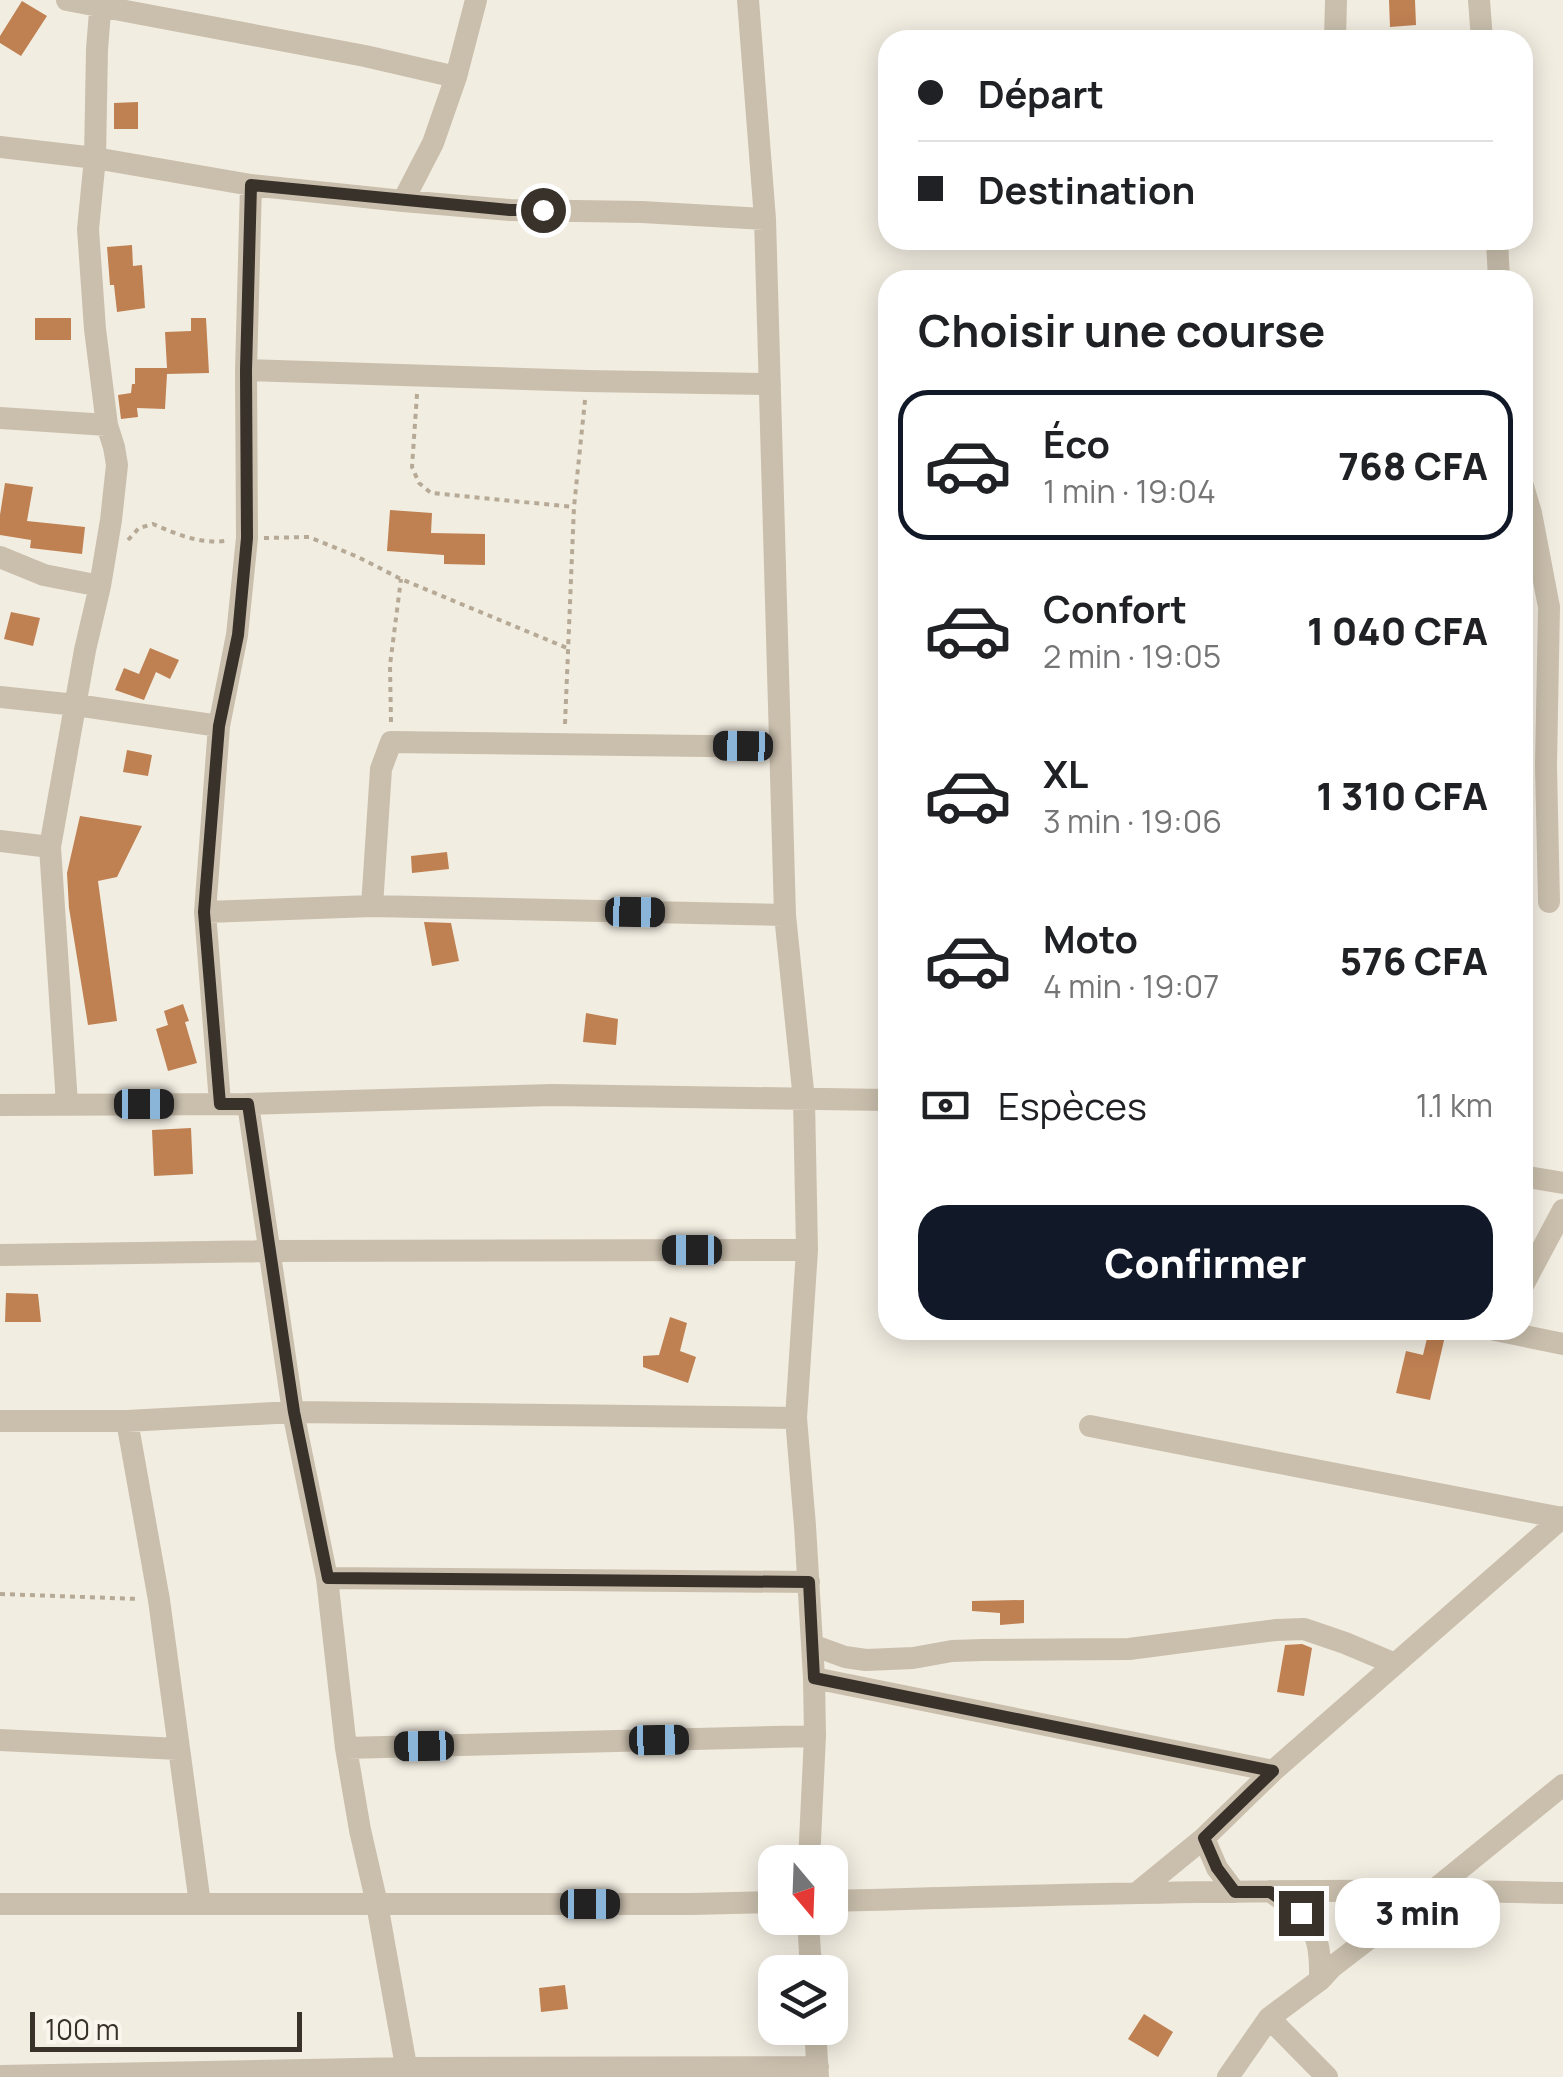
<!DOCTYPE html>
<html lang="fr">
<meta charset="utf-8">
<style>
:root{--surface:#fff;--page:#f6f6f6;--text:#202124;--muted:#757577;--line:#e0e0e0;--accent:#111827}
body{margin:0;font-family:Manrope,sans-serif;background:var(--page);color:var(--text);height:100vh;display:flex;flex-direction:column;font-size:38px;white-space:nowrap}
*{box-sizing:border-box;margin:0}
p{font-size:32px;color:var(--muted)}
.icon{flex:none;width:55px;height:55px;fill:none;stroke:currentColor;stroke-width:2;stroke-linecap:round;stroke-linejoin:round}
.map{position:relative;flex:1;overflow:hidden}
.details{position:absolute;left:878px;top:270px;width:655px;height:1070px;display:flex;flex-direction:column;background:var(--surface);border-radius:30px;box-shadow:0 5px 25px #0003}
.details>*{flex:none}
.top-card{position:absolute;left:878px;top:30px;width:655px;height:220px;border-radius:30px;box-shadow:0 5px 25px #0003;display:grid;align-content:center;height:220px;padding:0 40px;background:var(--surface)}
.needle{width:65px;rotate:161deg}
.controls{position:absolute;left:758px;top:1845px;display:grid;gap:20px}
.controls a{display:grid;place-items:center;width:90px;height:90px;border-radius:20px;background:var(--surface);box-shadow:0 5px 25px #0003;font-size:50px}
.scale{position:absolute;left:30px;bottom:25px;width:272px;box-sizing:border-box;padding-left:10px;border:5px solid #39322b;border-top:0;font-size:28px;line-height:35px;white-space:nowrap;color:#39322b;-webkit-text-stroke:8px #faf6ed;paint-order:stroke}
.end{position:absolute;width:45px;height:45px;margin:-22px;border:12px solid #39322b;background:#fff;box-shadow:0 0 0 5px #fff}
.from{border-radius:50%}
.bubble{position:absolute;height:70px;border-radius:30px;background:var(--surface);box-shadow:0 5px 25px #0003;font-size:32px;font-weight:800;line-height:70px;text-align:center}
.car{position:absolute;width:30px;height:60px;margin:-30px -15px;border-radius:12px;box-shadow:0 0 8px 2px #0007;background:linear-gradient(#222 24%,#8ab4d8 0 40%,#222 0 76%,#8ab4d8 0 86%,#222 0)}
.top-card b{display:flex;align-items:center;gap:35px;height:95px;font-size:38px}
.top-card b+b{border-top:2px solid var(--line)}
.top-card i{width:25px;height:25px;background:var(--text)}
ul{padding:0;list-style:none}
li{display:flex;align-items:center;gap:30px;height:150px;margin:0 20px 15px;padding:0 20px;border:5px solid transparent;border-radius:30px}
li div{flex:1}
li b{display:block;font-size:38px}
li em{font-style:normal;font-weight:800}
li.on{border-color:var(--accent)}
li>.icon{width:90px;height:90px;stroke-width:1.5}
h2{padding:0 40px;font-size:45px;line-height:120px}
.pay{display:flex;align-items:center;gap:25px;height:110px;padding:0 40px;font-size:38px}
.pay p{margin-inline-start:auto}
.button{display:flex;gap:20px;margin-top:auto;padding:20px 40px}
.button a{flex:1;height:115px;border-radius:30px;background:var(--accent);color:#fff;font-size:40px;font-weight:800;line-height:115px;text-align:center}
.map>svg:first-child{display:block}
</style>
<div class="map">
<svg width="1563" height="2077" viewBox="0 0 1563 2077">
<rect width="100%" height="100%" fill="#f2ede1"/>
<path fill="#bf8052" d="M1389 0H1415L1416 25 1390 27Z
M22 1 47 16 21 56 0 43V36Z
M138 102V129H114V103Z
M132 245 133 266 142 265 145 308 117 312 114 285H110L107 247Z
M35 318H71V340H35Z
M191 318H206L209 373 167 374 165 409 137 408 138 417 121 419 118 395 131 393 132 384H135V368H167L165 332 191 331Z
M5 483 33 487 27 521 85 527 82 554 30 548 31 540 0 535V515Z
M390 510 432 513 431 533 485 534V565L444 564V555L387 551Z
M11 612 40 618 33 646 4 639Z
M150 648 179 660 170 679 156 672 144 700 115 690 124 668 139 674Z
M127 750 152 755 148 776 123 772Z
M80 816 142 826 117 877 98 881 117 1021 88 1025 69 908 67 873Z
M447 852 449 869 412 873 411 856Z
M424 922 451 923 459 961 432 966Z
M183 1004 189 1021 185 1022 197 1063 168 1071 156 1029 168 1025 164 1011Z
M586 1013 618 1019 616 1045 583 1042Z
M191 1128 193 1174 154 1176 152 1130Z
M6 1293 38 1294 41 1322H5Z
M670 1317 687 1323 680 1351 696 1357 688 1383 643 1367V1356L659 1355Z
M1429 1330 1446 1332 1430 1400 1396 1393 1406 1351 1423 1355Z
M1024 1600V1623L1000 1625V1613L972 1611V1601Z
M1302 1644 1312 1648 1304 1696 1277 1692 1285 1645Z
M565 1985 568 2009 541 2012 539 1988Z
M1144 2014 1173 2032 1158 2057 1128 2039Z"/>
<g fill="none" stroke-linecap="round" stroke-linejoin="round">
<path stroke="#b6aa97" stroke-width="4" stroke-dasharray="5 5" stroke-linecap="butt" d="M417 394 412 467 419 483 431 493 574 507
M264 538 309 537 358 557 401 579 567 648
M128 540 139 528 153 524C176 534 199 544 225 541
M391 722 390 665 401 579
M565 724 574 507 585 400
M0 1594 139 1599"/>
<path stroke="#cabfad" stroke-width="22" d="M67 0 365 56 456 77
M748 0 765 219 785 915 804 1100 807 1250 796 1418 805 1526 814 1678 815 1736 809 1862
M1479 0 1482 40
M1335 40 1336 0
M0 147 95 158 251 185 403 201 510 210 642 212 765 219
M403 201 433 143 456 77 476 0
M1497 240 1499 280
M246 370 587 381 770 384
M0 418 107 425
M1522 483 1531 513 1549 607 1546 766 1549 902
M0 557 44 575 100 586
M0 697 76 705 219 726
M0 841 50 847
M372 906 381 769 391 742 779 747
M205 912 372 906 785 915
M220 1103 205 912 219 726 237 635 247 538 246 370 251 185
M67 1104 50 847 85 650 100 586 111 520 117 465 114 447 107 425 95 329 88 229 95 158 97 49 101 0
M248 1104 293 1412 327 1578 346 1748 360 1830 377 1904 408 2077
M0 1105 248 1104 552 1095 888 1100
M1522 1176 1563 1183
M0 1255 269 1251 807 1250
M1522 1287 1563 1210
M1495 1330 1563 1344
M0 1421H127L293 1412 796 1418
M127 1421 159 1600 200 1904
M1090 1426 1562 1518
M327 1578 809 1582
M812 1645 845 1657 866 1660 913 1658 952 1651 983 1650 1129 1649 1276 1630 1304 1629 1345 1643 1395 1664
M814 1678 1273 1771
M0 1740 178 1749
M346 1748 815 1736
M1204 1838 1217 1868 1235 1892
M1270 1891C1311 1920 1321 1928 1320 1980
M1138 1892 1204 1838 1273 1771 1563 1517
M830 1901C1074 1894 1319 1887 1563 1893
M0 1904H692L775 1902
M808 1918 811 1972
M1269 2018 1327 2077
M815 2028 818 2077
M0 2076 407 2068 818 2067
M1228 2077 1269 2018 1320 1980 1332 1967 1384 1927 1434 1890 1563 1785"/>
</g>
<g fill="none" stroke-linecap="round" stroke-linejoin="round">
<path stroke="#39322b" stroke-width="12" d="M543 210H510L251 185 246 370 247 538 238 635 219 726 204 912 220 1104H248L294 1412 328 1578 809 1582 814 1678 1273 1771 1204 1838 1217 1868 1235 1892H1270L1301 1913"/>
</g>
</svg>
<div class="controls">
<a><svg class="needle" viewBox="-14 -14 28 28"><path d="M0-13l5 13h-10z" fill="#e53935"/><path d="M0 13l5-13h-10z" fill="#757577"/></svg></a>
<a><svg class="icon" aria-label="layers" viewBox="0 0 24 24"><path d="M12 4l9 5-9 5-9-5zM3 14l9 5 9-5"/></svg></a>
</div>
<div class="scale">100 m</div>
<i class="end from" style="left:543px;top:210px"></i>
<i class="end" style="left:1301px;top:1913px"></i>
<div class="bubble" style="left:1335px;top:1878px;width:165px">3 min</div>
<i class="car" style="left:743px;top:746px;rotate:271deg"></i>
<i class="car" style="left:635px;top:912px;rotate:91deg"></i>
<i class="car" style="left:144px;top:1104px;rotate:90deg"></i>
<i class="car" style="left:692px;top:1250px;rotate:270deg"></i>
<i class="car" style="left:659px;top:1740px;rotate:89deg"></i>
<i class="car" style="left:424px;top:1746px;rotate:269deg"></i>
<i class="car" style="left:590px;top:1904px;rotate:90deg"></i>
<div class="top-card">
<b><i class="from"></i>Départ</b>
<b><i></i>Destination</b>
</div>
<section class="details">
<h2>Choisir une course</h2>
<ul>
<li class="on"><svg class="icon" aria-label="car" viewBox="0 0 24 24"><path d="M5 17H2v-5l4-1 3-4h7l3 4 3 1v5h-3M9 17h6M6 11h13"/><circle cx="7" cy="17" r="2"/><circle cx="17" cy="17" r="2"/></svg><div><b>Éco</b><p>1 min · 19:04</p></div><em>768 CFA</em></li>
<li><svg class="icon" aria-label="car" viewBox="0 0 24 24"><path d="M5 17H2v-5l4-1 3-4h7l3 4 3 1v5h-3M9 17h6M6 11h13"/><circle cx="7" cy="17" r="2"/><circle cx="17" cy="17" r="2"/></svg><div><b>Confort</b><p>2 min · 19:05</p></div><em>1 040 CFA</em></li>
<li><svg class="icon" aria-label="car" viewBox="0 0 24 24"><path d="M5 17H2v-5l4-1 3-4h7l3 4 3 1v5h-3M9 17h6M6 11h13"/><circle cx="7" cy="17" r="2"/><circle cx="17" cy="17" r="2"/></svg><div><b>XL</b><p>3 min · 19:06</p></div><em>1 310 CFA</em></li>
<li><svg class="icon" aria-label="car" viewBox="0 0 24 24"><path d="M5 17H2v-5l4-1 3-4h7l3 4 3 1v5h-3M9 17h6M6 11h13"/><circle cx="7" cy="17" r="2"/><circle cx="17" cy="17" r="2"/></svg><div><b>Moto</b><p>4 min · 19:07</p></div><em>576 CFA</em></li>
</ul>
<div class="pay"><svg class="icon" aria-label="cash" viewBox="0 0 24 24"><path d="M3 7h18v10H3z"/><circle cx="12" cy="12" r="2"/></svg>Espèces<p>1.1 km</p></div>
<div class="button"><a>Confirmer</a></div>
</section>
</div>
